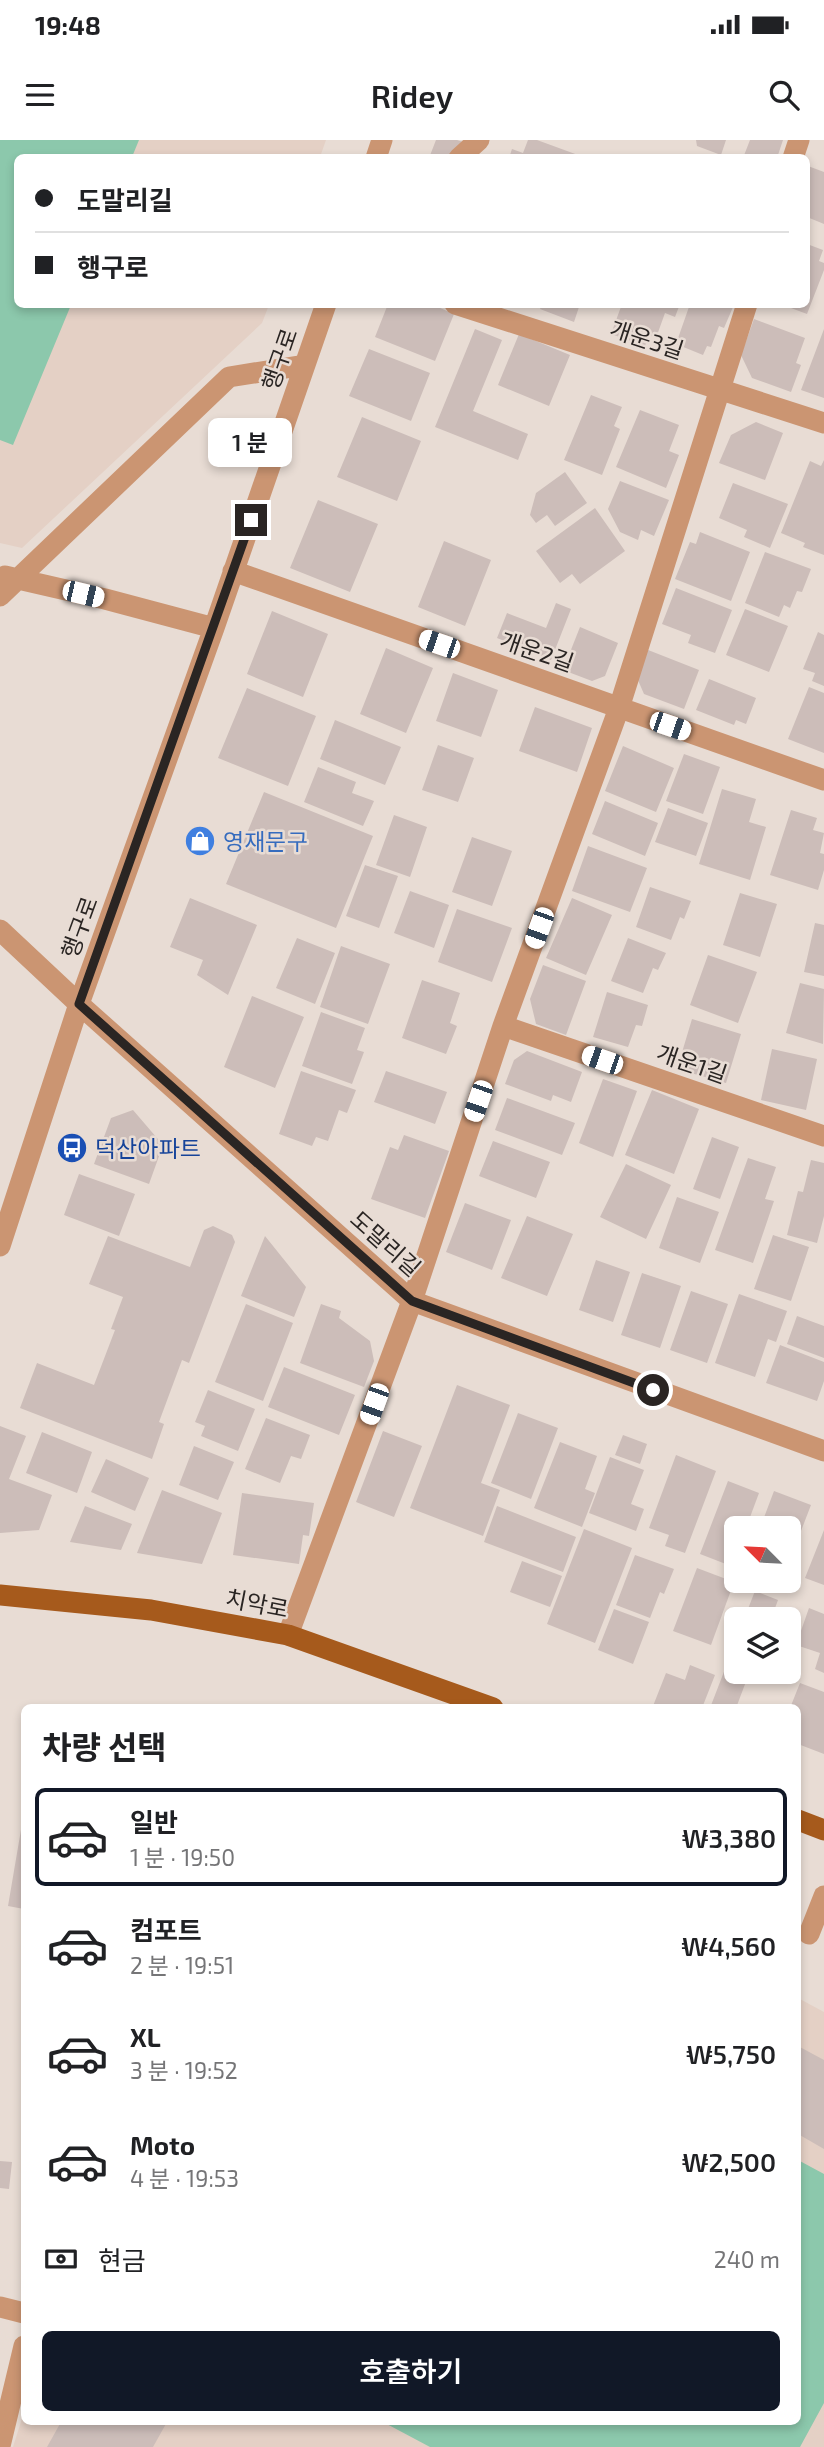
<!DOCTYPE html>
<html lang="ko">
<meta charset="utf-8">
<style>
:root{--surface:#fff;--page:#f6f6f6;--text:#202124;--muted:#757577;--line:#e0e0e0;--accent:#111827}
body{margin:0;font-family:"Exo 2","Noto Sans KR",sans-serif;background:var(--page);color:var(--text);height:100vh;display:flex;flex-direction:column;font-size:26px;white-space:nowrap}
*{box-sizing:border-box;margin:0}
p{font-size:23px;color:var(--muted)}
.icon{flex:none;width:38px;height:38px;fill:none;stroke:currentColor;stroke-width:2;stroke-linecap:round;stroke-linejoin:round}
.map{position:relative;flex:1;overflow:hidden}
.details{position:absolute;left:21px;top:1564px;width:780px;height:721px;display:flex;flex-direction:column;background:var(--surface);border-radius:10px;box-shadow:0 4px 10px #0003}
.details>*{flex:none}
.guide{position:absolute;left:14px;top:14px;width:796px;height:154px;border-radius:10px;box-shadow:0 4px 10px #0003;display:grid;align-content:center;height:154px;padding:0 21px;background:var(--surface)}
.needle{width:46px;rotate:294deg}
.tools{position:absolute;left:724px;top:1376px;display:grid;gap:14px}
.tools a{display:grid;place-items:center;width:77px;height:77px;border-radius:10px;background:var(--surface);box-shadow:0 4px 10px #0003;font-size:35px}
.end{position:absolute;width:32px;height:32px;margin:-16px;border:9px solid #2a2523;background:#fff;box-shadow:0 0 0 4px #fff}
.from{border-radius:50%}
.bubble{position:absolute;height:49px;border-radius:10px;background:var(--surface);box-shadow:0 4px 10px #0003;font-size:23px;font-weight:600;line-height:49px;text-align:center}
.car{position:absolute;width:21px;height:42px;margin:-21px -10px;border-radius:9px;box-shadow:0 0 5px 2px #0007;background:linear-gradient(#fff 24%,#345 0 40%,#fff 0 76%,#345 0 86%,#fff 0)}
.guide b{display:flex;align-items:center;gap:24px;height:66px;font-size:26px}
.guide b+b{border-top:2px solid var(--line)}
.guide i{width:18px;height:18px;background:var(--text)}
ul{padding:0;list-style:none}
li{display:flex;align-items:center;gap:21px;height:98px;margin:0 14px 10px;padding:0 7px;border:4px solid transparent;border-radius:10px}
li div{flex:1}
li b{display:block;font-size:26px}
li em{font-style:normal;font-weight:600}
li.selected{border-color:var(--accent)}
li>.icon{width:63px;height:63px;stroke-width:1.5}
h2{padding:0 21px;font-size:32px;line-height:84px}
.pay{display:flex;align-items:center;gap:18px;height:77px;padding:0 21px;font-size:26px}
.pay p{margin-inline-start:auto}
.button{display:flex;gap:14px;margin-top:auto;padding:14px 21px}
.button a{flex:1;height:80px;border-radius:10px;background:var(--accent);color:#fff;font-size:28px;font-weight:600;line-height:80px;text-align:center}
.status{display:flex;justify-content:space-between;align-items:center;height:49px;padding:0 35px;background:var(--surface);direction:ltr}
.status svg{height:19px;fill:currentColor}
header{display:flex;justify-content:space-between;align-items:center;height:91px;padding:0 21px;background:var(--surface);font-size:32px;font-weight:600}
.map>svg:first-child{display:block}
</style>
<div class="status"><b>19:48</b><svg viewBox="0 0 49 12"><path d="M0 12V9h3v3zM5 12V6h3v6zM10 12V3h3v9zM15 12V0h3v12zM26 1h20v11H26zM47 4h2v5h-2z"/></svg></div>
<header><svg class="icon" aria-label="menu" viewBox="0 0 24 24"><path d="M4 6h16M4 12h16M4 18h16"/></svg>Ridey<svg class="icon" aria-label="search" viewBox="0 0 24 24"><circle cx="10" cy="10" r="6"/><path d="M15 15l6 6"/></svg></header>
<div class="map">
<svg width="824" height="2307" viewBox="0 0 824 2307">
<rect width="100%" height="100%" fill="#e8dcd4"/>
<path fill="#e4d0c5" d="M0 0H326L320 17 18 18V164L269 165 262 183 22 408 0 403Z
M798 1858 824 1872V2307H13L24 2272V2282H798Z"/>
<path fill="#8cc8ac" d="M0 0H139L132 17 18 18V164L71 165 13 305 0 300Z
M798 2020 824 2034V2263L800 2307H430L383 2282H798Z"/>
<path fill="#ccbdb9" d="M436 0H457L466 3 452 18H429Z
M528 0H537L578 15 577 18H509L512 9 523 13Z
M696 0H726L721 15 697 6Z
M750 0H783L777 18H743Z
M808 26 824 32V84L807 77Z
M807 104 823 110 819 121 824 123V130L807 174 783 165 807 164Z
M388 164H431L454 174 435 221 375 197Z
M542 164H580L574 182 540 169Z
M622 164H680L675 177 665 173 656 198 649 195 645 206 611 194Z
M690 164H726L733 167 724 188 719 186 711 207 707 206 703 215 676 204Z
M754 179 805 198 796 223 801 225 791 252 752 238 741 215Z
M475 189 502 200 473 271 528 294 518 320 435 287Z
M824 189V258L801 250Z
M519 194 570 215 549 266 498 245Z
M369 209 430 233 411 281 349 256Z
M591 255 622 267 614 286 620 289 602 335 564 320Z
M640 270 679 285 669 311 679 315 666 348 616 327Z
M362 277 421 301 397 361 337 337Z
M756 282 783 293 765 340 719 323 731 295Z
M824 320V415L803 407 805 403 781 393 810 321 821 326Z
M565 332 587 363 555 386 547 375 536 383 530 375 536 353Z
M620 341 669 360 654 396 641 390 638 400 620 392 608 369Z
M733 343 788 364 770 408 744 397 747 390 719 378Z
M318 360 378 384 350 452 290 428Z
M595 368 625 411 580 444 572 434 560 443 536 411Z
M700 392 750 412 731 461 675 439 690 402 696 404Z
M444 401 491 420 465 486 418 467Z
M765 412 811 429 802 452 797 451 790 468 784 465 779 477 745 463Z
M676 448 732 470 715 513 688 503 691 495 662 484Z
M556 463 571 469 551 520 497 498 507 473 546 488Z
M745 469 788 486 769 532 726 515Z
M272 471 328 494 303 557 247 534Z
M580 487 618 503 605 536 592 541 563 530Z
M818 492 824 495V546L812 541 815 533 803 529Z
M386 508 433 528 406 593 360 574Z
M643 508 699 530 684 569 644 554 634 531Z
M453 533 498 550 481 597 436 581Z
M709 539 756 558 746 584 736 580 734 585 696 570Z
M809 547 824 553V613L788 599Z
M247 548 316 576 288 646 218 618Z
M535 567 592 588 577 632 519 611Z
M335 580 401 607 385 645 320 619Z
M438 605 474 618 458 662 422 650Z
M623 606 674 628 656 672 605 651Z
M684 614 720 627 703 674 666 661Z
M318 627 356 642 352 653 374 661 363 686 304 662Z
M722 649 756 659 749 682 766 687 750 740 699 724Z
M264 652 373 696 336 788 226 744Z
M605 661 658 683 645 716 592 694Z
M668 668 708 683 696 716 655 702Z
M791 670 817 678 813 690 824 693 820 713 824 714V730L818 750 770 735Z
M394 675 427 687 410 737 376 725Z
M472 697 512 711 492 766 452 752Z
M588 706 647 728 630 772 572 751Z
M365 725 398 736 379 788 346 776Z
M650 747 691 761 684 779 680 777 671 800 636 787Z
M410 751 449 765 434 808 394 793Z
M740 753 777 764 760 817 723 805Z
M190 758 257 785 228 855 197 835 203 820 170 807Z
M572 758 612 775 586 835 546 818Z
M457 769 512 788 492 842 438 822Z
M815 783 824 785V836L804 832Z
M297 798 335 813 315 864 276 848Z
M628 798 666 813 658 830 653 828 643 853 611 841Z
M341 806 390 824 368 884 320 867Z
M708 815 757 832 738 883 690 865Z
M543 825 586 841 566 895 536 884 530 859Z
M422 840 460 853 450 883 457 886 446 914 402 898Z
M800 843 824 849 823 904 786 893Z
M607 852 648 865 642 886 636 885 628 907 593 897Z
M252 856 304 877 275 948 224 927Z
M321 872 365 888 357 910 364 912 352 944 302 926Z
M692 879 741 894 726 943 677 929Z
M772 909 817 919 806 970 761 960Z
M527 911 582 932 571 962 553 955 551 961 505 944 514 920Z
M301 931 356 950 347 973 339 970 328 1001 316 997 312 1006 279 994Z
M386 931 447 952 435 984 374 962Z
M603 939 637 951 613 1017 579 1003Z
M652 950 699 969 674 1034 625 1015Z
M507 958 575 983 562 1015 495 990Z
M133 970 163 1005 149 1044 94 1024 111 978Z
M404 995 449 1011 425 1078 371 1059 390 1007 398 1010Z
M712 997 739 1007 720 1059 693 1049Z
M493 1001 550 1022 536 1058 479 1036Z
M748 1018 776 1027 765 1059 774 1061 753 1123 715 1110Z
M811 1020 824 1023V1076L817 1103 787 1095 798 1051 803 1052Z
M626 1024 671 1045 646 1099 600 1077Z
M79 1034 135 1054 119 1096 64 1075Z
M677 1057 719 1072 700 1123 659 1108Z
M465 1063 511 1080 492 1130 446 1112Z
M527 1076 573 1094 547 1156 501 1138Z
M213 1086 232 1095 235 1102 189 1223 182 1220 159 1282 164 1284 152 1319 20 1268 37 1223 94 1245 115 1190 111 1189 123 1157 89 1144 108 1096 190 1127 204 1090Z
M773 1095 809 1107 791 1161 754 1149Z
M265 1096 306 1147 294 1177 241 1156Z
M596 1120 630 1132 613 1182 579 1170Z
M642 1133 681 1146 660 1208 621 1195Z
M691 1151 728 1164 707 1223 670 1210Z
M739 1154 787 1171 776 1202 768 1199 755 1237 715 1223Z
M246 1164 293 1183 263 1261 215 1242Z
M321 1164 341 1171 339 1178 370 1201 374 1221 364 1247 300 1223Z
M797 1176 824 1186V1218L787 1204Z
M780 1205 824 1222V1241L817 1261 766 1243Z
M284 1227 355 1255 339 1295 268 1267Z
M457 1245 510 1265 481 1343 500 1350 483 1396 410 1368Z
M208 1250 255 1269 238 1311 201 1296 205 1286 195 1282Z
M518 1273 558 1288 531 1359 491 1343Z
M266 1278 310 1295 301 1319 291 1316 280 1343 245 1329Z
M0 1286 26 1296 9 1339 52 1355 39 1390 0 1393Z
M383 1291 422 1306 394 1377 356 1362Z
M42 1292 92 1312 77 1353 26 1333Z
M623 1295 647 1304 640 1324 615 1315Z
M560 1302 597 1316 585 1349 595 1353 582 1387 534 1368Z
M194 1306 234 1322 218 1360 179 1345Z
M676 1315 716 1331 685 1413 665 1406 669 1395 649 1388Z
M610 1317 644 1330 631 1364 644 1369 636 1391 589 1373Z
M106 1319 149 1338 135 1371 91 1352Z
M728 1341 759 1353 746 1388H737V1412L731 1426 700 1414Z
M162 1350 222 1373 202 1424 137 1413Z
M774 1351 811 1365 789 1422V1388H760Z
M242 1353 314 1363 309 1396 303 1395 299 1424 233 1415Z
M85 1366 132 1384 121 1410 70 1402Z
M497 1366 576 1397 563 1432 484 1402Z
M584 1389 632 1408 595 1503 547 1484Z
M824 1390V1445L805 1438Z
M635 1415 674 1429 664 1454 660 1452 650 1478 616 1465Z
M522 1421 562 1436 550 1467 510 1452Z
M697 1428 734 1442 711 1505 673 1491Z
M755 1451 778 1460 771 1479H744Z
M809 1468 824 1474V1533L815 1529 820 1513 796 1505Z
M614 1469 649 1482 633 1524 598 1510Z
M737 1498V1531H750L736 1568H710Z
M690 1525 715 1535 702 1568H659L653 1566 666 1533 685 1540Z
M800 1543 824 1552V1614L798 1604V1568H790Z
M23 1678H24V1769L8 1766Z
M798 1906 824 1920V2009L798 1994Z
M0 2021 12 2022 9 2049 0 2048Z
M61 2282H167L153 2307H47Z"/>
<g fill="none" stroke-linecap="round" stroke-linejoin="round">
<path stroke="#cb9572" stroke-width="21" d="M376 18 382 0
M459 18 479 0
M793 18 799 0
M455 164 824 283
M233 431 824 640
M5 436 105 459 214 488
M0 456 229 237 305 225
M0 790 79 864 412 1161 824 1311
M503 886 824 996
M0 1106 79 864 214 488 326 164
M288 1495 412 1161 503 886 619 568 747 164
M809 1794 824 1756
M0 2167 24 2173
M0 2306 24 2206"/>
<path stroke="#a65a1c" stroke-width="21" d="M0 1455 151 1470 288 1495 493 1568
M798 1680 824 1690"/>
</g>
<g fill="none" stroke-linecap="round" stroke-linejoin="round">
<path stroke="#2a2523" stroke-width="9" d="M251 380 79 864 412 1161 653 1250"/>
</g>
<defs>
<g id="shop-disc" transform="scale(1.575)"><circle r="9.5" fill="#3f7fe0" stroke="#e8dcd4"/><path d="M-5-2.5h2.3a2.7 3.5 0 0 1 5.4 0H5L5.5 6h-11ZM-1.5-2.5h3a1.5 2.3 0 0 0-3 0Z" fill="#fff"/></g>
<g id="bus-disc" transform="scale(1.575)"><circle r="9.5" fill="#1a4fb4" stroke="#e8dcd4"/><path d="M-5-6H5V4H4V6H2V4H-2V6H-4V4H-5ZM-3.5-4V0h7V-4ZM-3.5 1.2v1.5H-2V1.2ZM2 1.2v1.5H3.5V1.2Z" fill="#fff"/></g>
</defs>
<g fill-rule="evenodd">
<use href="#shop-disc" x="200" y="701"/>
<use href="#bus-disc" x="72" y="1008"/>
</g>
<g text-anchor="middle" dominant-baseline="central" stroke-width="5" stroke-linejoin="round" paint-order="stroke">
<g font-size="23" fill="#2a2523" stroke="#e8dcd4">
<text transform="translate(647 199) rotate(18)">개운3길</text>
<text transform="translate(279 219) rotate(-71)">행구로</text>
<text transform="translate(537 511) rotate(19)">개운2길</text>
<text transform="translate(79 787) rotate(-70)">행구로</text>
<text transform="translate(692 923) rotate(19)">개운1길</text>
<text transform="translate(386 1103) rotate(42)">도말리길</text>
<text transform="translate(257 1463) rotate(11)">치악로</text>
</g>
<g font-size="23" fill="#366cbe" stroke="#e8dcd4" text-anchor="start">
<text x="223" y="701">영재문구</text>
</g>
<g font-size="23" fill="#164399" stroke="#e8dcd4" text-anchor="start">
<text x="95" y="1008">덕산아파트</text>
</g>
</g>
</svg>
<div class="tools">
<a><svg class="needle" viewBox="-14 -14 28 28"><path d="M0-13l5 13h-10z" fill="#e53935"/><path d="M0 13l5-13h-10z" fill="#757577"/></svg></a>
<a><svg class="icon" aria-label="layers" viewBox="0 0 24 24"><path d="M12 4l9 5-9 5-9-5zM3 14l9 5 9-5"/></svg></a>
</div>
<i class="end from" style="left:653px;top:1250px"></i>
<i class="end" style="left:251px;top:380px"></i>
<div class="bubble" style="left:208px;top:278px;width:84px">1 분</div>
<i class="car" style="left:83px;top:454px;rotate:103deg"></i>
<i class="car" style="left:439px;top:504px;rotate:289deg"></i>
<i class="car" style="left:670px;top:586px;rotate:109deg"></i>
<i class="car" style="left:539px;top:788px;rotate:200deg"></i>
<i class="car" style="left:602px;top:920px;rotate:289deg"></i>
<i class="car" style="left:478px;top:961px;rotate:199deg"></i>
<i class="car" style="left:374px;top:1264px;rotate:200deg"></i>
<div class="guide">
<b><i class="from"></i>도말리길</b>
<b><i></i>행구로</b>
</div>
<section class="details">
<h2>차량 선택</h2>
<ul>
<li class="selected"><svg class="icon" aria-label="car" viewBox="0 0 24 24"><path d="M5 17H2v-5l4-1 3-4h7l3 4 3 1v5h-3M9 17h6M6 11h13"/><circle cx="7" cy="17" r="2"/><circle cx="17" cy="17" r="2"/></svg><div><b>일반</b><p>1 분 · 19:50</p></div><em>₩3,380</em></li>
<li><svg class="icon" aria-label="car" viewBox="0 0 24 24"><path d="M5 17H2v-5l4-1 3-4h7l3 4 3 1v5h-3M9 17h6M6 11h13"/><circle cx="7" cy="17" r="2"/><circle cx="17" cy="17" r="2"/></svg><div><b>컴포트</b><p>2 분 · 19:51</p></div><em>₩4,560</em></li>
<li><svg class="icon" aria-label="car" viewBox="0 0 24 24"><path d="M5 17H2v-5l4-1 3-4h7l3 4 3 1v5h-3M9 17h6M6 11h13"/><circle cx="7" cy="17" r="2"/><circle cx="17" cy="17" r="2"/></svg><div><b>XL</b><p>3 분 · 19:52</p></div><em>₩5,750</em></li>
<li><svg class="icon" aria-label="car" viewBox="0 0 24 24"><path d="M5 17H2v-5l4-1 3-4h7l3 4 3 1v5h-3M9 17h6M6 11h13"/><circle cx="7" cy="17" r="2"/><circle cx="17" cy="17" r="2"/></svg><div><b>Moto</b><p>4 분 · 19:53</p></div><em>₩2,500</em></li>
</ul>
<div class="pay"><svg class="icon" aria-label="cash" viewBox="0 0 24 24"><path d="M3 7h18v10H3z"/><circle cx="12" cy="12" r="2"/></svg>현금<p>240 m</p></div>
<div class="button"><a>호출하기</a></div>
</section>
</div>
